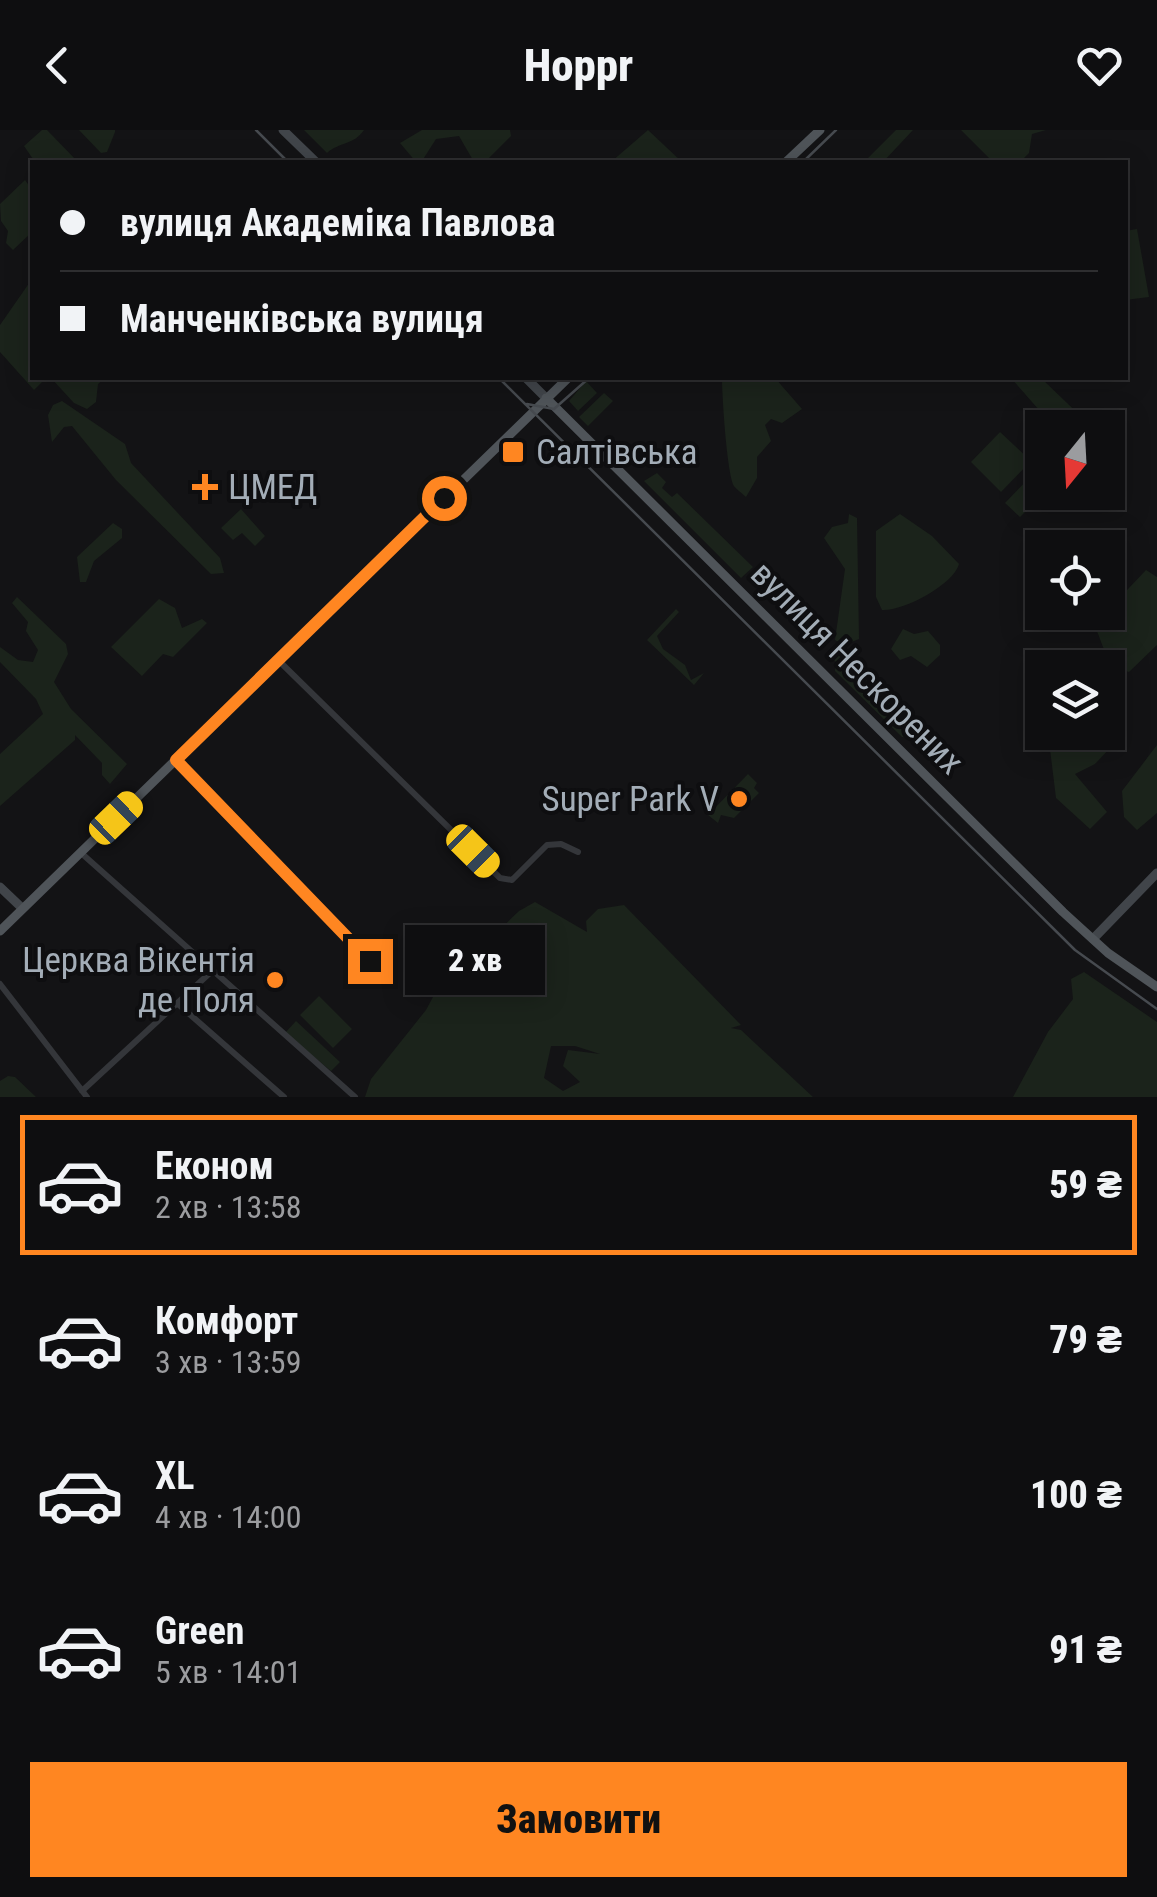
<!DOCTYPE html>
<html lang="uk">
<meta charset="utf-8">
<style>
:root{--surface:#0e0e10;--page:#171719;--text:#f1f3f6;--muted:#9b9c9f;--line:#2e2e30;--accent:#ff8621}
body{margin:0;font-family:"Roboto Condensed",sans-serif;background:var(--page);color:var(--text);height:100vh;display:flex;flex-direction:column;font-size:38px;white-space:nowrap}
*{box-sizing:border-box;margin:0}
p{font-size:32px;color:var(--muted)}
.icon{flex:none;width:55px;height:55px;fill:none;stroke:currentColor;stroke-width:2;stroke-linecap:round;stroke-linejoin:round}
.map{position:relative;height:967px;overflow:hidden}
.details{display:flex;flex-direction:column;background:var(--surface);flex:1}
.details>*{flex:none}
.top-card{position:absolute;left:30px;top:30px;width:1098px;height:220px;border-radius:0px;box-shadow:0 5px 25px #0003,0 0 0 2px var(--line);display:grid;align-content:center;height:220px;padding:0 30px;background:var(--surface)}
.needle{width:65px;rotate:198deg}
.tools{position:absolute;left:1025px;top:280px;display:grid;gap:20px}
.tools a{display:grid;place-items:center;width:100px;height:100px;border-radius:0px;background:var(--surface);box-shadow:0 5px 25px #0003,0 0 0 2px var(--line);font-size:50px}
.end{position:absolute;width:45px;height:45px;margin:-22px;border:12px solid #ff8621;background:#111;box-shadow:0 0 0 5px #111}
.from{border-radius:50%}
.bubble{position:absolute;height:70px;border-radius:0px;background:var(--surface);box-shadow:0 5px 25px #0003,0 0 0 2px var(--line);font-size:32px;font-weight:800;line-height:70px;text-align:center}
.car{position:absolute;width:30px;height:60px;margin:-30px -15px;border-radius:12px;box-shadow:0 0 8px 2px #0007;background:linear-gradient(#f5c518 24%,#345 0 40%,#f5c518 0 76%,#345 0 86%,#f5c518 0)}
.top-card b{display:flex;align-items:center;gap:35px;height:95px;font-size:38px}
.top-card b+b{border-top:2px solid var(--line)}
.top-card i{width:25px;height:25px;background:var(--text)}
ul{padding:18px 0 0;list-style:none}
li{display:flex;align-items:center;gap:30px;height:140px;margin:0 20px 15px;padding:0 10px;border:5px solid transparent;border-radius:0px}
li div{flex:1}
li b{display:block;font-size:38px}
li em{font-style:normal;font-weight:800}
li.current{border-color:var(--accent)}
li>.icon{width:90px;height:90px;stroke-width:1.5}
.primary-button{display:flex;gap:20px;margin-top:auto;padding:20px 30px}
.primary-button a{flex:1;height:115px;border-radius:0px;background:var(--accent);color:#111;font-size:40px;font-weight:800;line-height:115px;text-align:center}
header{display:flex;justify-content:space-between;align-items:center;height:130px;padding:0 30px;background:var(--surface);font-size:45px;font-weight:800}
.map>svg:first-child{display:block}
</style>
<header><svg class="icon" aria-label="back" viewBox="0 0 24 24"><path d="M15 5l-7 7 7 7"/></svg>Hoppr<svg class="icon" aria-label="heart" viewBox="0 0 24 24"><path d="M12 20l-8-8c-3-5 5-10 8-4 3-6 11-1 8 4z"/></svg></header>
<div class="map">
<svg width="1157" height="967" viewBox="0 0 1157 967">
<rect width="100%" height="100%" fill="#131315"/>
<path fill="#1b231b" fill-rule="evenodd" d="M42 0H47L78 32H35L24 16Z
M79 0H115V2L107 22 101 23Z
M304 0H364C354 15 339 12 327 23Z
M422 0H510L511 6 485 32H474L459 6 436 9 422 31 416 32 400 13Z
M648 0 682 32H611Z
M896 0H913L883 32H864Z
M961 0H1046L1032 4 1029 23 1020 32H993Z
M25 50 32 60V102L13 120 6 113 8 101 1 91 0 74Z
M1137 99 1149 167 1125 170V101Z
M32 149V248H46L34 260 0 222V195Z
M51 248H105L98 254 96 272 87 279 74 273Z
M722 248H775L802 279 782 293 771 289 765 295 771 311 757 327V348L746 367C745 366 734 357 734 356 727 344 722 265 722 248Z
M1011 248H1041L1092 297H1054Z
M586 251 597 263 578 281 569 271Z
M604 263 613 271 588 296 579 287Z
M62 271 125 314 131 333 220 428 224 443 211 444 116 350 72 296 64 297 52 312 48 285 53 275Z
M1000 302 1031 331 1001 362 971 332Z
M657 343 666 352 662 358 672 367 677 363 753 437 741 448 644 351Z
M1033 344 1042 352 1044 363 1020 387 1005 373Z
M241 379 265 406 255 416 242 403 233 410 221 398Z
M849 384 857 388 859 509 844 515 835 510 845 439 824 408 832 397 848 393Z
M900 384 932 406 959 434C953 455 904 481 882 480L876 467V401Z
M113 393 122 399V408L94 431 86 452H80L77 427Z
M1146 440 1157 447V515L1129 542C1104 535 1104 514 1094 495Z
M17 467 66 514 68 524 54 552 71 579 127 634 110 654 102 645V633L75 605V610L0 676V624L43 584 36 569 0 532V517L18 530 33 532 38 520 26 501 28 492 12 473Z
M159 469 175 478 182 498 202 489 207 493 173 527 163 524 142 546 111 517Z
M676 479 679 482 657 506 663 519 685 535 691 550 704 543 694 555 647 510Z
M903 499 914 504 928 501 940 515V525L927 537 911 526 900 530 891 519Z
M834 517 914 596 910 608 902 607 835 541 836 532 828 524Z
M1108 600 1111 617 1095 634 1075 644 1107 682 1090 699 1056 668 1048 603Z
M1157 615V683L1137 700 1124 687 1122 661Z
M748 644 757 653 754 658 759 663 734 688 721 685 718 693 708 685Z
M535 772 587 802 586 791 598 779 624 775 741 895 731 898 741 900 813 967H365L371 949 426 880 447 841 471 827 519 781ZM551 916H575L600 924 568 920 563 936 580 952 563 961 544 948Z
M1084 842 1157 892V967H1013L1048 902 1073 869 1071 849Z
M319 866 352 899 333 918 300 885Z
M296 891 340 932 331 941 285 903Z
M8 946 15 947 36 967H0V951Z"/>
<g fill="none" stroke-linecap="round" stroke-linejoin="round">
<path stroke="#34363a" stroke-width="6" d="M278 530 500 748 512 750 547 715 561 714 578 722
M176 630 370 831
M80 722 355 967
M0 854 87 967
M178 874 284 967
M82 961 212 841"/>
<path stroke="#41454a" stroke-width="9" d="M283 0 316 32
M526 248 546 268
M0 757 22 778
M1093 809 1157 743"/>
<path stroke="#4f5459" stroke-width="9" d="M786 32 820 0
M546 268 1063 782 1108 823 1157 857
M0 801 568 248"/>
<path stroke="#464a4f" stroke-width="2.5" d="M256 0 288 32
M803 32 836 0
M499 248 1075 820 1157 879
M527 274 554 279 589 248"/>
</g>
<g fill="none" stroke-linecap="round" stroke-linejoin="round">
<path stroke="#ff8621" stroke-width="12" d="M370 831 176 630 444 368"/>
</g>
<g fill="#ff8621" stroke="#0e0e10" stroke-width="4">
<rect x="501" y="310" width="24" height="24" rx="5"/>
<path d="M200 342h10v10h10v10h-10v10h-10v-10h-10v-10h10z"/>
<circle cx="739" cy="669" r="10"/>
<circle cx="275" cy="850" r="10"/>
</g>
<g text-anchor="middle" dominant-baseline="central" stroke-width="8" stroke-linejoin="round" paint-order="stroke">
<g font-size="35" fill="#a3adb7" stroke="#0e0e10" text-anchor="start">
<text x="536" y="322">Салтівська</text>
<text x="228" y="357">ЦМЕД</text>
<text x="719" y="669" text-anchor="end">Super Park V</text>
<text x="255" y="830" text-anchor="end">Церква Вікентія<tspan x="255" dy="40">де Поля</tspan></text>
</g>
<g font-size="35" fill="#a3adb7" stroke="#0e0e10">
<text transform="translate(857 538) rotate(45)">вулиця Нескорених</text>
</g>
</g>
</svg>
<div class="tools">
<a><svg class="needle" viewBox="-14 -14 28 28"><path d="M0-13l5 13h-10z" fill="#e53935"/><path d="M0 13l5-13h-10z" fill="#9b9c9f"/></svg></a>
<a><svg class="icon" aria-label="locate" viewBox="0 0 24 24"><circle cx="12" cy="12" r="6"/><path d="M12 2v4M12 18v4M2 12h4M18 12h4"/></svg></a>
<a><svg class="icon" aria-label="layers" viewBox="0 0 24 24"><path d="M12 4l9 5-9 5-9-5zM3 14l9 5 9-5"/></svg></a>
</div>
<i class="end from" style="left:444px;top:368px"></i>
<i class="end" style="left:370px;top:831px"></i>
<div class="bubble" style="left:405px;top:795px;width:140px">2 хв</div>
<i class="car" style="left:116px;top:688px;rotate:46deg"></i>
<i class="car" style="left:473px;top:721px;rotate:135deg"></i>
<div class="top-card">
<b><i class="from"></i>вулиця Академіка Павлова</b>
<b><i></i>Манченківська вулиця</b>
</div>
</div>
<section class="details">
<ul>
<li class="current"><svg class="icon" aria-label="car" viewBox="0 0 24 24"><path d="M5 17H2v-5l4-1 3-4h7l3 4 3 1v5h-3M9 17h6M6 11h13"/><circle cx="7" cy="17" r="2"/><circle cx="17" cy="17" r="2"/></svg><div><b>Економ</b><p>2 хв · 13:58</p></div><em>59 ₴</em></li>
<li><svg class="icon" aria-label="car" viewBox="0 0 24 24"><path d="M5 17H2v-5l4-1 3-4h7l3 4 3 1v5h-3M9 17h6M6 11h13"/><circle cx="7" cy="17" r="2"/><circle cx="17" cy="17" r="2"/></svg><div><b>Комфорт</b><p>3 хв · 13:59</p></div><em>79 ₴</em></li>
<li><svg class="icon" aria-label="car" viewBox="0 0 24 24"><path d="M5 17H2v-5l4-1 3-4h7l3 4 3 1v5h-3M9 17h6M6 11h13"/><circle cx="7" cy="17" r="2"/><circle cx="17" cy="17" r="2"/></svg><div><b>XL</b><p>4 хв · 14:00</p></div><em>100 ₴</em></li>
<li><svg class="icon" aria-label="car" viewBox="0 0 24 24"><path d="M5 17H2v-5l4-1 3-4h7l3 4 3 1v5h-3M9 17h6M6 11h13"/><circle cx="7" cy="17" r="2"/><circle cx="17" cy="17" r="2"/></svg><div><b>Green</b><p>5 хв · 14:01</p></div><em>91 ₴</em></li>
</ul>
<div class="primary-button"><a>Замовити</a></div>
</section>
